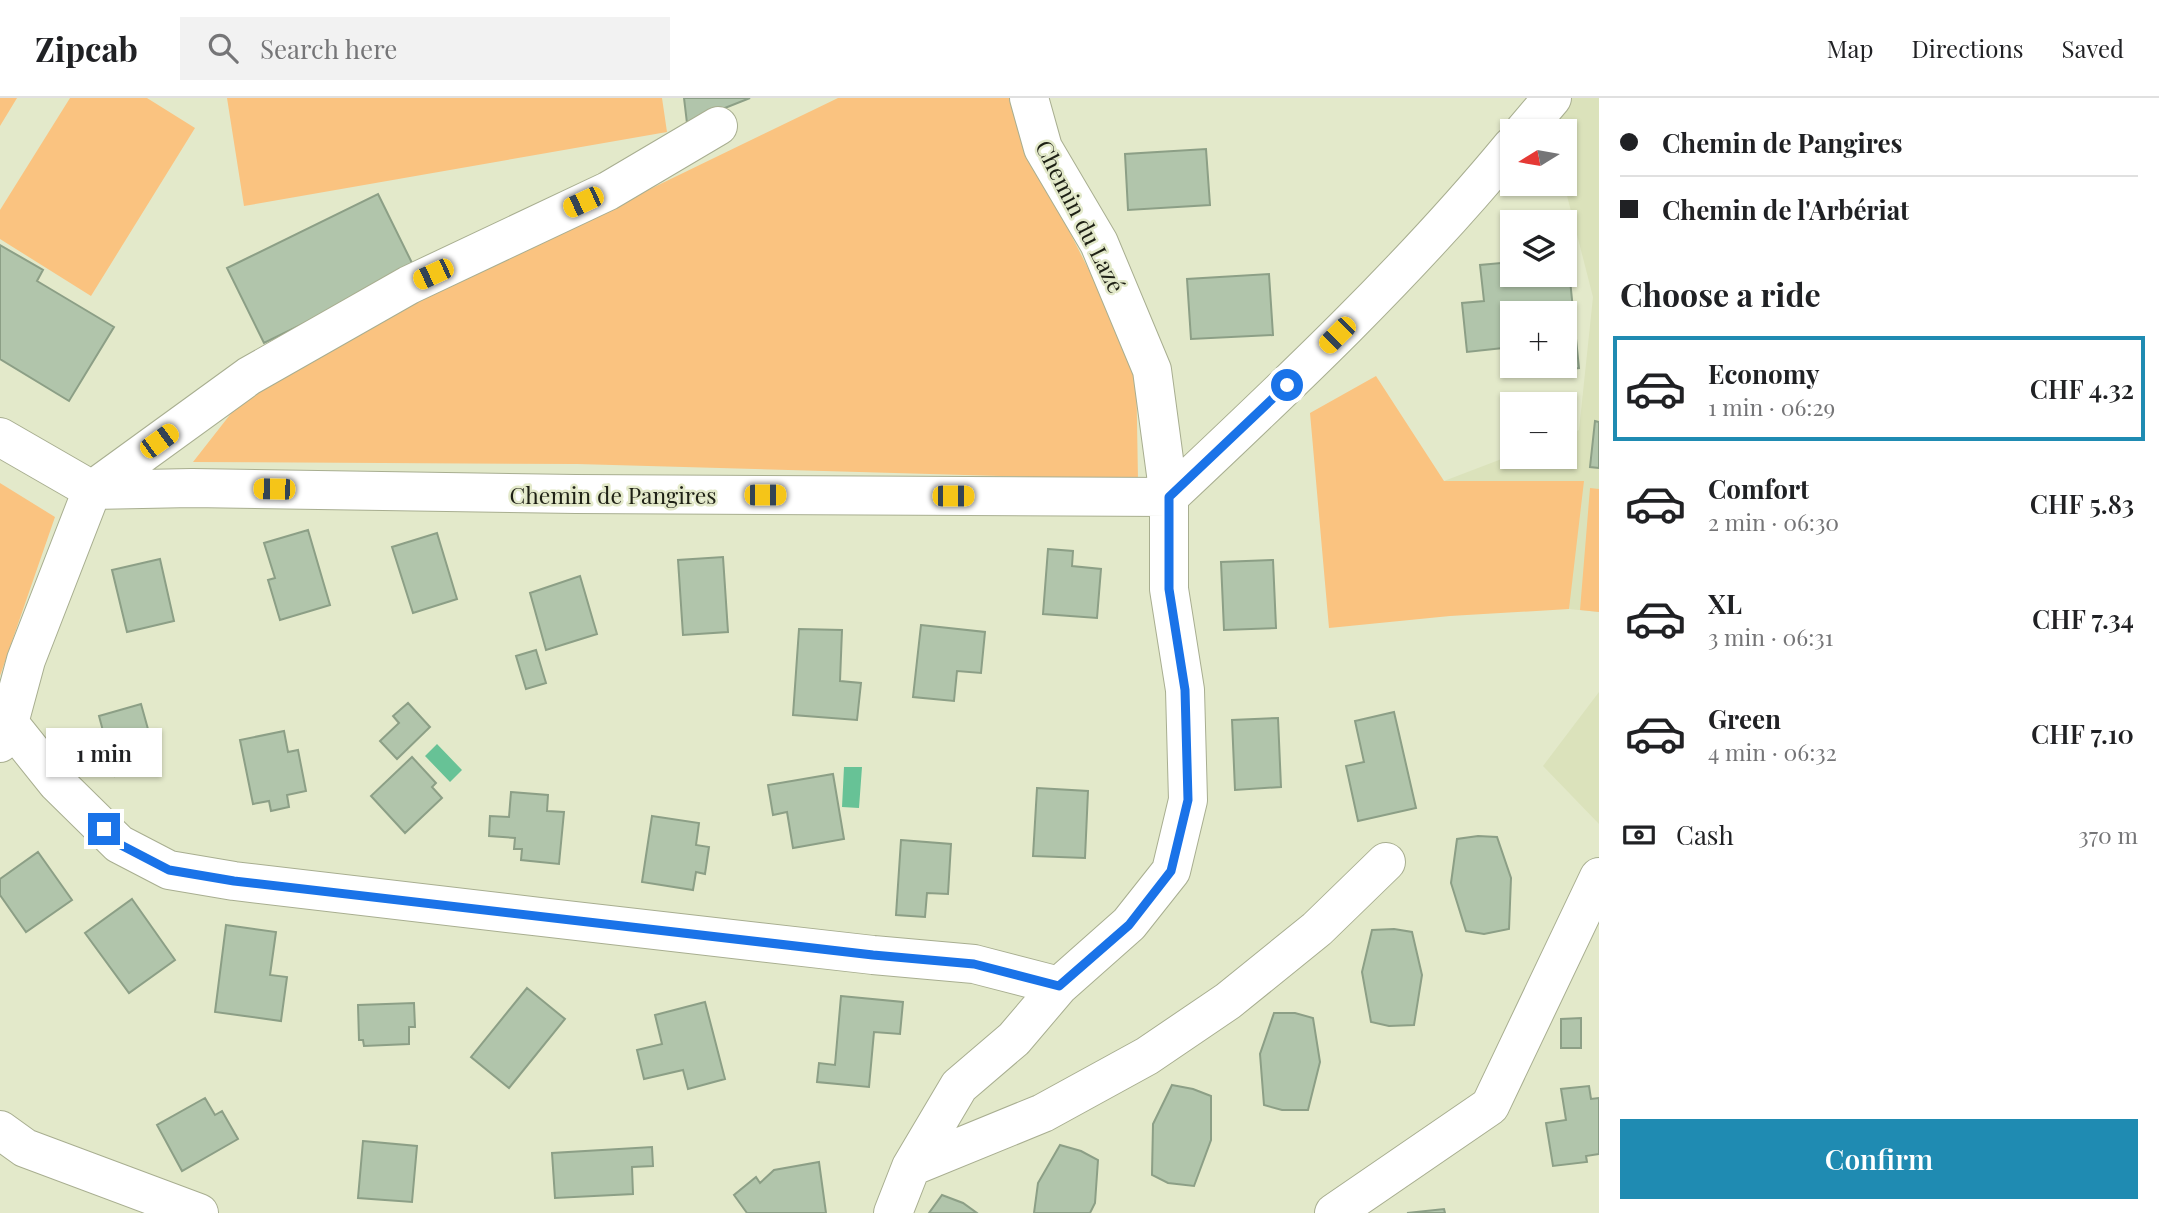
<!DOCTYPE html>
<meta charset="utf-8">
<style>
:root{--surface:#fff;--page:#f2f2f2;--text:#202124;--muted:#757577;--line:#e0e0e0;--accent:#1f8bb2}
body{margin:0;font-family:"Playfair Display",serif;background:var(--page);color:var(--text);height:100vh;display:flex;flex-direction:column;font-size:26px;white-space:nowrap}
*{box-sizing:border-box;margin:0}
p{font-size:23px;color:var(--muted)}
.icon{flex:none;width:38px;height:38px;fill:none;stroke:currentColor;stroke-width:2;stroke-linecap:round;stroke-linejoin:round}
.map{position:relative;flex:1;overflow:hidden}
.side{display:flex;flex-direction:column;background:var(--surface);width:560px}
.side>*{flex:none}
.guide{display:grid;align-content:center;height:154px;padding:0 21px;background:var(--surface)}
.needle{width:46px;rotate:259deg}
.fabs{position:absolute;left:1500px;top:21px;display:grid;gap:14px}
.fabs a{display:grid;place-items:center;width:77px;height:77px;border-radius:0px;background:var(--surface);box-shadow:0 2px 5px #0004;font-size:35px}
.end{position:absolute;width:32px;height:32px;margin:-16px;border:9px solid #1a73e8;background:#fff;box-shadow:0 0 0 4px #fff}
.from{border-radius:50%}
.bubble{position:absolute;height:49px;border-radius:0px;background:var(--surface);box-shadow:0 2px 5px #0004;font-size:23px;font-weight:600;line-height:49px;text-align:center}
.car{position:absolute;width:21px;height:42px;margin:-21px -10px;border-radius:9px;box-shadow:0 0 5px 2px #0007;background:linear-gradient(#f5c518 24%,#345 0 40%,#f5c518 0 76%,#345 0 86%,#f5c518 0)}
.guide b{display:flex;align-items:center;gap:24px;height:66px;font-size:26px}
.guide b+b{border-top:2px solid var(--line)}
.guide i{width:18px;height:18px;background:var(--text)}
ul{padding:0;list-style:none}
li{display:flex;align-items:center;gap:21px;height:105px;margin:0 14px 10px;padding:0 7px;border:4px solid transparent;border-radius:0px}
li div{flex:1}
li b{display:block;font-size:26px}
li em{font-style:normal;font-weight:600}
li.active{border-color:var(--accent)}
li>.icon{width:63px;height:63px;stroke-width:1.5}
h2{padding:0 21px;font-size:32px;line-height:84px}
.pay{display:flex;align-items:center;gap:18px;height:77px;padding:0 21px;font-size:26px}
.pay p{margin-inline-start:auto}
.action{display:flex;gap:14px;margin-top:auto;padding:14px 21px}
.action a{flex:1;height:80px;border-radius:0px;background:var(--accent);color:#fff;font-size:28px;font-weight:600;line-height:80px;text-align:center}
header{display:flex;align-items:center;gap:42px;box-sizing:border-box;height:98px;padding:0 35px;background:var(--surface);border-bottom:2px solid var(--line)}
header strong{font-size:33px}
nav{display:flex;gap:38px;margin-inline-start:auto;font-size:24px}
.search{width:490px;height:63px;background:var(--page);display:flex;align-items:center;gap:18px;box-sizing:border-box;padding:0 24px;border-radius:0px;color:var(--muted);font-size:26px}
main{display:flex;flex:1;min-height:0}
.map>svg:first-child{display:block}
</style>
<header>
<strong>Zipcab</strong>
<div class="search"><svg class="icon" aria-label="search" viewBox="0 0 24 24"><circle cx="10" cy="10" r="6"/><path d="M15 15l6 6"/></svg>Search here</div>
<nav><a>Map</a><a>Directions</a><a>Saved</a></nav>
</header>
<main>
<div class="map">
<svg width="1599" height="1115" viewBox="0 0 1599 1115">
<rect width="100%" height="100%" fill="#e3e9ca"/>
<path fill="#dbe2bb" d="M1563 0H1599V514L1569 511 1444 383 1512 357 1564 359 1565 338 1579 332 1593 199 1564 86V33H1551L1547 18Z
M1599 594V726L1543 668Z"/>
<path fill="#fac380" d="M0 0H17L0 28Z
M70 0H147L195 30 91 198 0 141V112Z
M227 0H662L667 34 244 108Z
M838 0H1012L1019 34 1136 265 1138 382 577 366 193 364 258 281Z
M1376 278 1444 383H1584L1569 511 1450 518 1329 530 1310 315Z
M0 385 55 419 0 578Z
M1590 390 1599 391V514L1580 512Z"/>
<path fill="#67c296" d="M437 646 462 672 450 684 425 658Z
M844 669H862L859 710 842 709Z"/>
<path fill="#b1c5ab" stroke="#8c9f86" stroke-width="2" d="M684 0H750L687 25Z
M1206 51 1210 107 1128 112 1125 56Z
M378 96 415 171 264 245 227 170Z
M0 147 43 172 37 183 114 229 69 303 0 261Z
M1512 164V177H1554L1555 184 1570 182 1579 270 1526 275V268H1564V215H1512V249L1467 254 1462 205 1484 203 1480 167Z
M1269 176 1273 237 1191 241 1187 181Z
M1595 323 1599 324V370L1590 369Z
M308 432 330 507 280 522 268 482 275 480 264 445Z
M437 435 457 501 413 515 392 449Z
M1048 451 1073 453 1072 468 1101 471 1097 520 1043 516Z
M723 459 728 534 683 537 678 462Z
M160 461 174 523 127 534 112 472Z
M1273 462 1276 530 1224 532 1221 464Z
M580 478 597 536 546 552 530 495Z
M921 527 985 534 981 575 957 573 954 603 913 599Z
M799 531 842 532 840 583 861 585 857 622 793 617Z
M536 552 546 585 526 591 516 558Z
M408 605 430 629 397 661 380 643 399 625 393 618Z
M141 606 158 667 115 678 99 618Z
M1394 614 1416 710 1358 723 1346 668 1364 664 1355 623Z
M1278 620 1281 689 1235 692 1232 622Z
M284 633 288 654 298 652 306 693 287 697 289 709 271 713 269 703 253 706 240 642Z
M412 659 436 685 432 689 442 700 405 735 371 698Z
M833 676 844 741 793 750 787 714 773 717 768 687Z
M1037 690 1088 693 1085 760 1033 758Z
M511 694 548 697 547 713 564 714 559 766 521 762 522 751H514L515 740 489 738 490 718 509 719Z
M652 718 699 725 696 747 709 749 705 776 696 774 693 792 642 784Z
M1478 738 1497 739 1511 780 1509 831 1484 836 1466 833 1451 785 1457 741Z
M901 742 951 746 948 796 927 795 925 819 896 817Z
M38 754 72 802 26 834 0 797V781Z
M132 801 175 862 129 895 85 835Z
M226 827 276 834 270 877 287 879 281 923 215 914Z
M1394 831 1412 834 1422 877 1414 927 1389 928 1371 924 1362 874 1372 832Z
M527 890 565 921 509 990 471 959Z
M841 898 903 904 900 936 874 934 869 989 817 984 819 965 835 967Z
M705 904 725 981 688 991 683 972 644 981 637 952 662 946 655 917Z
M414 905 415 929H409V946L364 948 363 942H359L358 907Z
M1274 915H1295L1313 920 1320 964 1308 1012H1282L1264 1007 1260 956Z
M1581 920V950H1561V921Z
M1172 987 1193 991 1211 998V1042L1194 1088 1168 1085 1152 1077 1153 1026Z
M1589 988 1591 1001 1599 1000V1056L1586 1058 1587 1064 1553 1068 1546 1025 1566 1022 1561 991Z
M205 1000 215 1017 222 1013 238 1041 182 1073 157 1027Z
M363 1043 417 1048 412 1104 358 1100Z
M1060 1047 1081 1053 1098 1062 1095 1105 1090 1115H1034L1038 1085Z
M652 1049 653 1068 632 1069 633 1096 555 1100 552 1055Z
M819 1064 826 1115H747L734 1097 756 1079 760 1085 774 1072Z
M942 1097 963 1105 977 1115H929Z
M1444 1111 1445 1115H1407Z"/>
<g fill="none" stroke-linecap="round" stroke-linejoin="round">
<g stroke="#a8ae90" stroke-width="40">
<path id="minor" d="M1524 33 1552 0
M0 339 92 392 192 390 576 396 1169 399C1288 287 1408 174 1512 48
M9 625 57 685 119 746 169 772 234 783 541 819 873 857 974 866 1059 888
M0 645 9 625 26 562 92 392 249 278 409 187 608 93 718 28
M0 1032 25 1050 199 1115
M911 1069 1043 1015 1147 958 1228 903 1317 831 1386 764
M893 1115 911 1069 959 988 1014 941 1059 888 1129 826 1171 773 1188 702 1185 592 1169 491V399L1152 272 1099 145 1043 50 1029 0
M1334 1115 1490 1008 1599 779"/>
</g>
<use href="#minor" stroke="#fff" stroke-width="38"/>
</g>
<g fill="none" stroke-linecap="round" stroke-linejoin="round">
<path stroke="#1a73e8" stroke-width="9" d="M104 731 119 746 169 772 234 783 873 857 974 866 1059 888 1129 827 1171 773 1188 702 1185 592 1169 491V399L1287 287"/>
</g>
<g text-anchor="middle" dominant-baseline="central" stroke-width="5" stroke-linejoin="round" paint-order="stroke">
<g font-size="23" fill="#1e2015" stroke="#e3e9ca">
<text transform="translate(1081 118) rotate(63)">Chemin du Lazé</text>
<text x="613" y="396">Chemin de Pangires</text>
</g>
</g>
</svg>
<div class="fabs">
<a><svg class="needle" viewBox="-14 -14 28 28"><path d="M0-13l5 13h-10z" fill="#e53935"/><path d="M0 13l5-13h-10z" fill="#757577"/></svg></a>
<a><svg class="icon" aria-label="layers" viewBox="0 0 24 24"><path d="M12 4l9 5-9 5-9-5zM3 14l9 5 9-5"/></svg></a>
<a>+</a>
<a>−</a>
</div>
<i class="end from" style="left:1287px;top:287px"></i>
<i class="end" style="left:104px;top:731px"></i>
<div class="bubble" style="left:46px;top:630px;width:116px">1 min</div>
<i class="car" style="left:583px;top:104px;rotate:245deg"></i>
<i class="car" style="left:433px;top:176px;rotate:245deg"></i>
<i class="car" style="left:1337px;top:237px;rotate:225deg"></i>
<i class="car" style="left:159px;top:343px;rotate:54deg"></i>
<i class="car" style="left:274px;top:391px;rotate:271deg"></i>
<i class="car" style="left:765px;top:397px;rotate:90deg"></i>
<i class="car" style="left:953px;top:398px;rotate:90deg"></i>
</div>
<section class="side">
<div class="guide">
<b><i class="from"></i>Chemin de Pangires</b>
<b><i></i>Chemin de l'Arbériat</b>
</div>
<h2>Choose a ride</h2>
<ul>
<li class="active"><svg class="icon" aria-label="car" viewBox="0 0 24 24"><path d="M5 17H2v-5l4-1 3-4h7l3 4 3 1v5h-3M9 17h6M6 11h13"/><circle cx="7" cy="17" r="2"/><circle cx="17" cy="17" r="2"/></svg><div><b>Economy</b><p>1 min · 06:29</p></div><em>CHF 4.32</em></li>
<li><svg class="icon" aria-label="car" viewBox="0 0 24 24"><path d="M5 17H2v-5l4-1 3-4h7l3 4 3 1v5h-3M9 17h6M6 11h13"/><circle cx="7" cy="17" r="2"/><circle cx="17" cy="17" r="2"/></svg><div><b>Comfort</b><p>2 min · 06:30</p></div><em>CHF 5.83</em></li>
<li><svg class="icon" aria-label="car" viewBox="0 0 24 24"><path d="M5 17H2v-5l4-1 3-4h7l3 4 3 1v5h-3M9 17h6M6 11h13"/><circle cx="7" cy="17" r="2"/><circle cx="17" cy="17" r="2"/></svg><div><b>XL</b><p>3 min · 06:31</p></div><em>CHF 7.34</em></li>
<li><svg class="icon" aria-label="car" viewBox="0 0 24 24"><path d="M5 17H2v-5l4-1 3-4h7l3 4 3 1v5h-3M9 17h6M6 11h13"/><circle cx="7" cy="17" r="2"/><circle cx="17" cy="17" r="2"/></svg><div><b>Green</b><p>4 min · 06:32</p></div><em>CHF 7.10</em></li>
</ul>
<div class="pay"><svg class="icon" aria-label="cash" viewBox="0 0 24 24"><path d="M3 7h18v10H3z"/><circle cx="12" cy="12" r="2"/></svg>Cash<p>370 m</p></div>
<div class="action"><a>Confirm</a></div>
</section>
</main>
